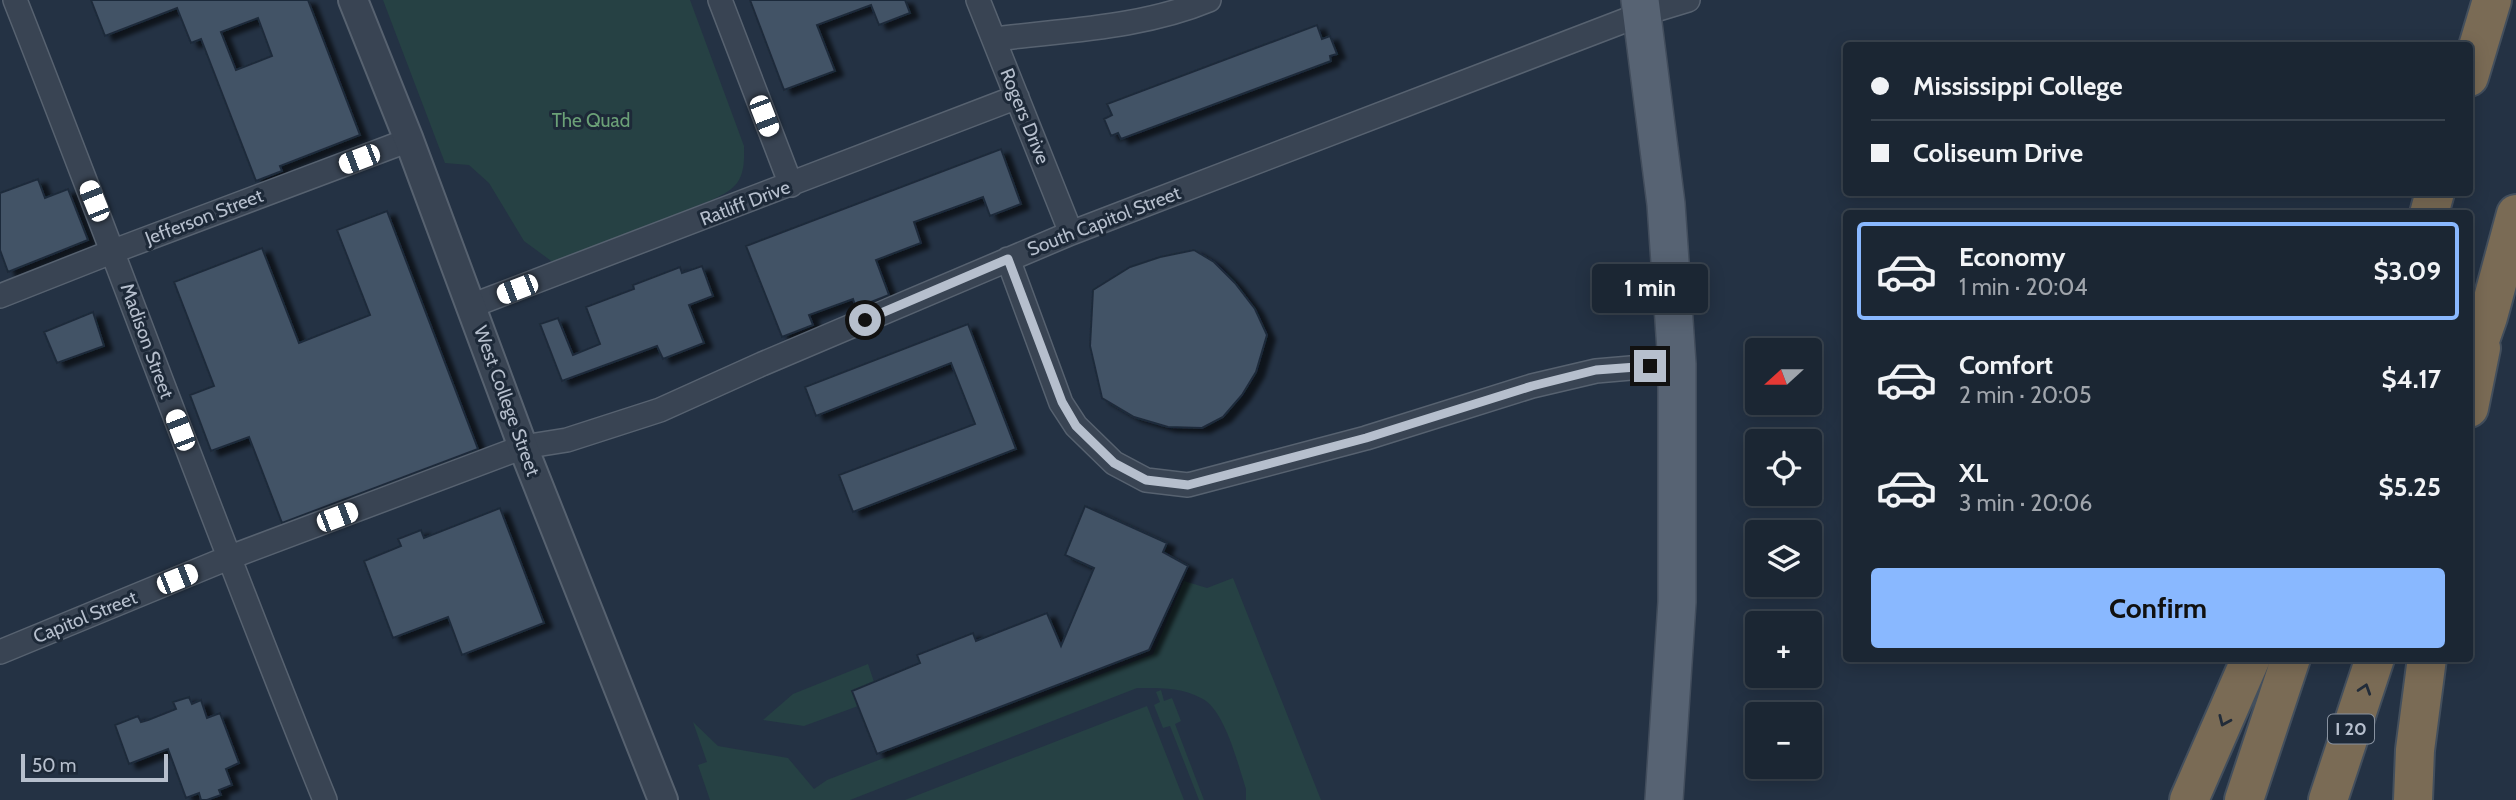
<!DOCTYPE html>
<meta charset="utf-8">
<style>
:root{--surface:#1b2633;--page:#242e3b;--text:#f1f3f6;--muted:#a0a5ac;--line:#39434e;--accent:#89b8ff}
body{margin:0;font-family:Cabin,sans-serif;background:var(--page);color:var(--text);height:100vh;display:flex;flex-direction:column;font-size:26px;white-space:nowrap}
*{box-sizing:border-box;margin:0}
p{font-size:23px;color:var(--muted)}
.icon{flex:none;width:38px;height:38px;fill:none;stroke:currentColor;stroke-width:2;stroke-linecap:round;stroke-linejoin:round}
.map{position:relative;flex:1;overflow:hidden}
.details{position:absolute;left:1843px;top:210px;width:630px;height:452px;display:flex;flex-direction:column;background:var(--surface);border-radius:7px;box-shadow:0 4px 18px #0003,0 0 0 2px var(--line)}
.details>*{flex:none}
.hud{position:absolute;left:1843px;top:42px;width:630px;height:154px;border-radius:7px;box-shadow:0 4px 18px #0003,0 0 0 2px var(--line);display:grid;align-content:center;height:154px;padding:0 28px;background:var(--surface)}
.needle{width:46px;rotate:249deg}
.tools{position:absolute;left:1745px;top:338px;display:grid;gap:14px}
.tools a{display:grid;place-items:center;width:77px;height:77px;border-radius:7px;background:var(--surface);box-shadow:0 4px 18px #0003,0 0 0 2px var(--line);font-size:35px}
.scale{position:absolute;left:21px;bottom:18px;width:147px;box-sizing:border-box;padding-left:7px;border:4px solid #b6bfcd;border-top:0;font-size:19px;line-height:24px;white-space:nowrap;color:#b6bfcd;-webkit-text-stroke:5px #1d2938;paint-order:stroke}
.end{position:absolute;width:32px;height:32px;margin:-16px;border:9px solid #b6bfcd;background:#111;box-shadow:0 0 0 4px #111}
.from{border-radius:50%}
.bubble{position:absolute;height:49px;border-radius:7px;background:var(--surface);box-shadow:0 4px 18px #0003,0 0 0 2px var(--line);font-size:23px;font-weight:700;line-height:49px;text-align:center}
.car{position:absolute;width:21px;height:42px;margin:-21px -10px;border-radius:9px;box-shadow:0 0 5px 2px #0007;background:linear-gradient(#fff 24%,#345 0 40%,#fff 0 76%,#345 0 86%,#fff 0)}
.hud b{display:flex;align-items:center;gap:24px;height:66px;font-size:26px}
.hud b+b{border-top:2px solid var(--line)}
.hud i{width:18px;height:18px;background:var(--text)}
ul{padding:12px 0 0;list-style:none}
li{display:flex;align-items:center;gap:21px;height:98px;margin:0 14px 10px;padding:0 14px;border:4px solid transparent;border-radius:7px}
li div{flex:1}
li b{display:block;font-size:26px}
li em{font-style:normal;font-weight:700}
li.selected{border-color:var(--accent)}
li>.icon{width:63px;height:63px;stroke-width:1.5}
.button{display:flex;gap:14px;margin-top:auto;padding:14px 28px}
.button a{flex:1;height:80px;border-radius:7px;background:var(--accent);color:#111;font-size:28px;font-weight:700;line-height:80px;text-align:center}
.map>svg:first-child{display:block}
</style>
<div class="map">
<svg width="2516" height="800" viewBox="0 0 2516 800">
<defs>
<filter id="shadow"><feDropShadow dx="8" dy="4.5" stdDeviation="2" flood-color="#0009"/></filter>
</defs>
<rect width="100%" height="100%" fill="#243244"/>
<path fill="#264144" d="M383 0H690L744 146C744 158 745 172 737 183 727 196 705 202 690 209 645 229 601 249 554 263L524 241 489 183 469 165 445 163Z
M1233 578 1321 800H1246V789C1238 765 1225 709 1201 698 1181 687 1159 688 1137 688L850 800H710L698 765 707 762 693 722 718 746 788 758 814 789 827 780 1153 654 1184 581 1207 588Z
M868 664 874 682 852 691 858 706 804 726 763 720 793 694Z
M1161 690 1164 701 1172 698 1181 721 1175 724 1204 800H1199L1170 726 1163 728 1154 705 1160 702 1156 692Z
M1147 706 1184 800H905Z"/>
<path fill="#435266" stroke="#1f2b3a" stroke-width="2" fill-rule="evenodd" filter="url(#shadow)" d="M91 0H308L360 135 280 166 282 171 256 181 201 39 191 43 177 8 105 36ZM258 18 272 56 236 70 221 32Z
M750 0H905L910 13 879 25 871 5 817 25 835 71 784 90Z
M1317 25 1322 39 1330 36 1337 54 1330 56 1331 61 1121 139 1118 133 1111 136 1104 119 1112 115 1107 104Z
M1001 149 1021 204 990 216 983 197 914 222 921 243 876 260 889 295 856 308 853 299 809 315 813 325 782 337 746 246Z
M38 179 45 198 68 189 88 240 8 272 0 250V193Z
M387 211 478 449 282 523 249 437 211 451 190 395 214 386 174 282 262 248 299 343 370 315 337 230Z
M1194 250 1214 262 1235 283 1255 309 1267 335 1256 372 1242 395 1223 417 1202 428 1168 427 1134 417 1102 398 1090 346 1093 290 1130 267 1160 257Z
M702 266 713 296 689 305 704 343 663 359 657 346 562 381 540 324 558 318 573 355 600 344 586 307 634 289 633 285 680 267 682 273Z
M93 312 104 346 57 363 44 332Z
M968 324 1016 449 853 512 839 475 975 424 951 363 816 416 805 387Z
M1085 506 1167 543 1163 552 1188 566 1149 650 877 754 852 691 920 663 917 655 973 633 976 641 1047 613 1061 646 1094 568 1065 555Z
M500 508 544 623 462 655 448 617 393 638 364 561 401 546 398 539 421 530 424 538Z
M189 697 192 704 201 700 207 718 220 713 239 763 226 769 232 785 219 790 221 795 207 800H201L199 793 186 798 168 749 129 764 115 725 138 716 141 722 148 720 176 709 173 702Z"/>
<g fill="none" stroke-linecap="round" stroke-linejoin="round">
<g stroke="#576270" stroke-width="26">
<path id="minor" d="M15 0C120 266 217 535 325 800
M720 0 791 185
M978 0 1071 233
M995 39C1066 30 1142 28 1209 0
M1008 259 1061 403 1076 426 1114 463 1146 480 1188 485 1366 438 1532 386 1596 371 1677 364
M0 296 114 251 409 140
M471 306 1017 97
M0 652 228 558 523 447 567 440 660 410 762 364 1071 233 1642 14 1688 0"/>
</g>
<g stroke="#576270" stroke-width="32">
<path id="tertiary" d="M353 0 409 140 523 447 663 800"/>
</g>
<g stroke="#424d5c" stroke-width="40">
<path id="primary" d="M1640 0 1666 204 1677 364V602L1664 800"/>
</g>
<g stroke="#434f5d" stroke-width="42">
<path id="motorway" d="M2469 77 2492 0
M2429 214 2435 192
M2469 372 2488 317 2516 214
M2469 408 2481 348
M2189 800 2251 658
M2244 800 2291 658
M2328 800 2375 658
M2413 800 2415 750 2427 658"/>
</g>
<use href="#minor" stroke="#394453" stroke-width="23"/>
<use href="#tertiary" stroke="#394453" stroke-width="28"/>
<use href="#primary" stroke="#576373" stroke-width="37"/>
<use href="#motorway" stroke="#7a6b55" stroke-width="38"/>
</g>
<defs><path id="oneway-chevron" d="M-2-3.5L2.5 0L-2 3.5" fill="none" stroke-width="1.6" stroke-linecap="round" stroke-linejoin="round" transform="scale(1.75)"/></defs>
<g stroke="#222c39">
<use href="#oneway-chevron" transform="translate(2365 689) rotate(-72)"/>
<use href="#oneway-chevron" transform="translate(2224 721) rotate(114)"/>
</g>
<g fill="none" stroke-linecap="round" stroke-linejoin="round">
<path stroke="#b6bfcd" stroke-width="9" d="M865 320 1008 259 1062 402 1076 426 1114 463 1146 480 1188 485 1366 438 1532 386 1596 370 1650 366"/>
</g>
<g text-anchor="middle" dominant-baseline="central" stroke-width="6" stroke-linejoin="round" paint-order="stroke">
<rect fill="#1d2938" stroke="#8892a0" stroke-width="2" x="2328" y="714.5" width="46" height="29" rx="5"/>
<g font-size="18" font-weight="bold" fill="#b6bfcd">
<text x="2351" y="729">I 20</text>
</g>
<g font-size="19" fill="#b6bfcd" stroke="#1d2938">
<text transform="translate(1025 116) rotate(68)">Rogers Drive</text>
<text transform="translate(745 203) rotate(-21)">Ratliff Drive</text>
<text transform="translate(204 217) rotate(-21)">Jefferson Street</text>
<text transform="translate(1104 221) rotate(-21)">South Capitol Street</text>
<text transform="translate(147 341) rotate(70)">Madison Street</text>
<text transform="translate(507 401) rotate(70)">West College Street</text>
<text transform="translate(85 617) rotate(-22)">Capitol Street</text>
</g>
<g font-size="19" fill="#6ba077" stroke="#1d2938">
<text x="591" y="120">The Quad</text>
</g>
</g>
</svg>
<div class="tools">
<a><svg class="needle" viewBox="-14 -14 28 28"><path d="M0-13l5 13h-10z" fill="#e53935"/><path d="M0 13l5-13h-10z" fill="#a0a5ac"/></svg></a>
<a><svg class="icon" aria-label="locate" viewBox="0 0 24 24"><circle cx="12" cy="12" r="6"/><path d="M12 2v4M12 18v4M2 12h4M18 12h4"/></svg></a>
<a><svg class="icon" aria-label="layers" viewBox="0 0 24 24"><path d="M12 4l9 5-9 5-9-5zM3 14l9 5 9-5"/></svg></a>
<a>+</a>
<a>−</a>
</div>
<div class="scale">50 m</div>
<i class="end from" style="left:865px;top:320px"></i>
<i class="end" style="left:1650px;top:366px"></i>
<div class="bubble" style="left:1592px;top:264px;width:116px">1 min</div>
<i class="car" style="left:764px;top:116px;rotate:159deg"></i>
<i class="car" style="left:359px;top:159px;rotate:249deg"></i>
<i class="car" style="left:94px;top:201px;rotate:338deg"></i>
<i class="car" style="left:517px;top:289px;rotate:249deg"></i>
<i class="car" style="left:180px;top:430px;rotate:339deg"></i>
<i class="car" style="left:337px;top:517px;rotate:69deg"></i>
<i class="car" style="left:177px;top:579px;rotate:68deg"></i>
<div class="hud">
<b><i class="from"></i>Mississippi College</b>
<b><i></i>Coliseum Drive</b>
</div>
<section class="details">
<ul>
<li class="selected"><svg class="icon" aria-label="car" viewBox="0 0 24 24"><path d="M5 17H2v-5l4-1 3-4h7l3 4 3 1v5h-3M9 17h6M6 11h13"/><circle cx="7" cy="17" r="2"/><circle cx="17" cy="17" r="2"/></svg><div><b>Economy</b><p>1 min · 20:04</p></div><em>$3.09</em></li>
<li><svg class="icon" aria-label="car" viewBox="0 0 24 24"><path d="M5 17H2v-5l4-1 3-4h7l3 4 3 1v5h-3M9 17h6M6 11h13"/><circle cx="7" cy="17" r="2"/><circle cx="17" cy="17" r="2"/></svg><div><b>Comfort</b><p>2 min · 20:05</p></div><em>$4.17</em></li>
<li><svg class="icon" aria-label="car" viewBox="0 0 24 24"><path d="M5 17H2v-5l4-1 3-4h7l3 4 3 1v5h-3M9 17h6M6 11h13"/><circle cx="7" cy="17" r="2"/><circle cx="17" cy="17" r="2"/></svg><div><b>XL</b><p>3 min · 20:06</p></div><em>$5.25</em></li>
</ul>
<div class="button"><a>Confirm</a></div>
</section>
</div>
